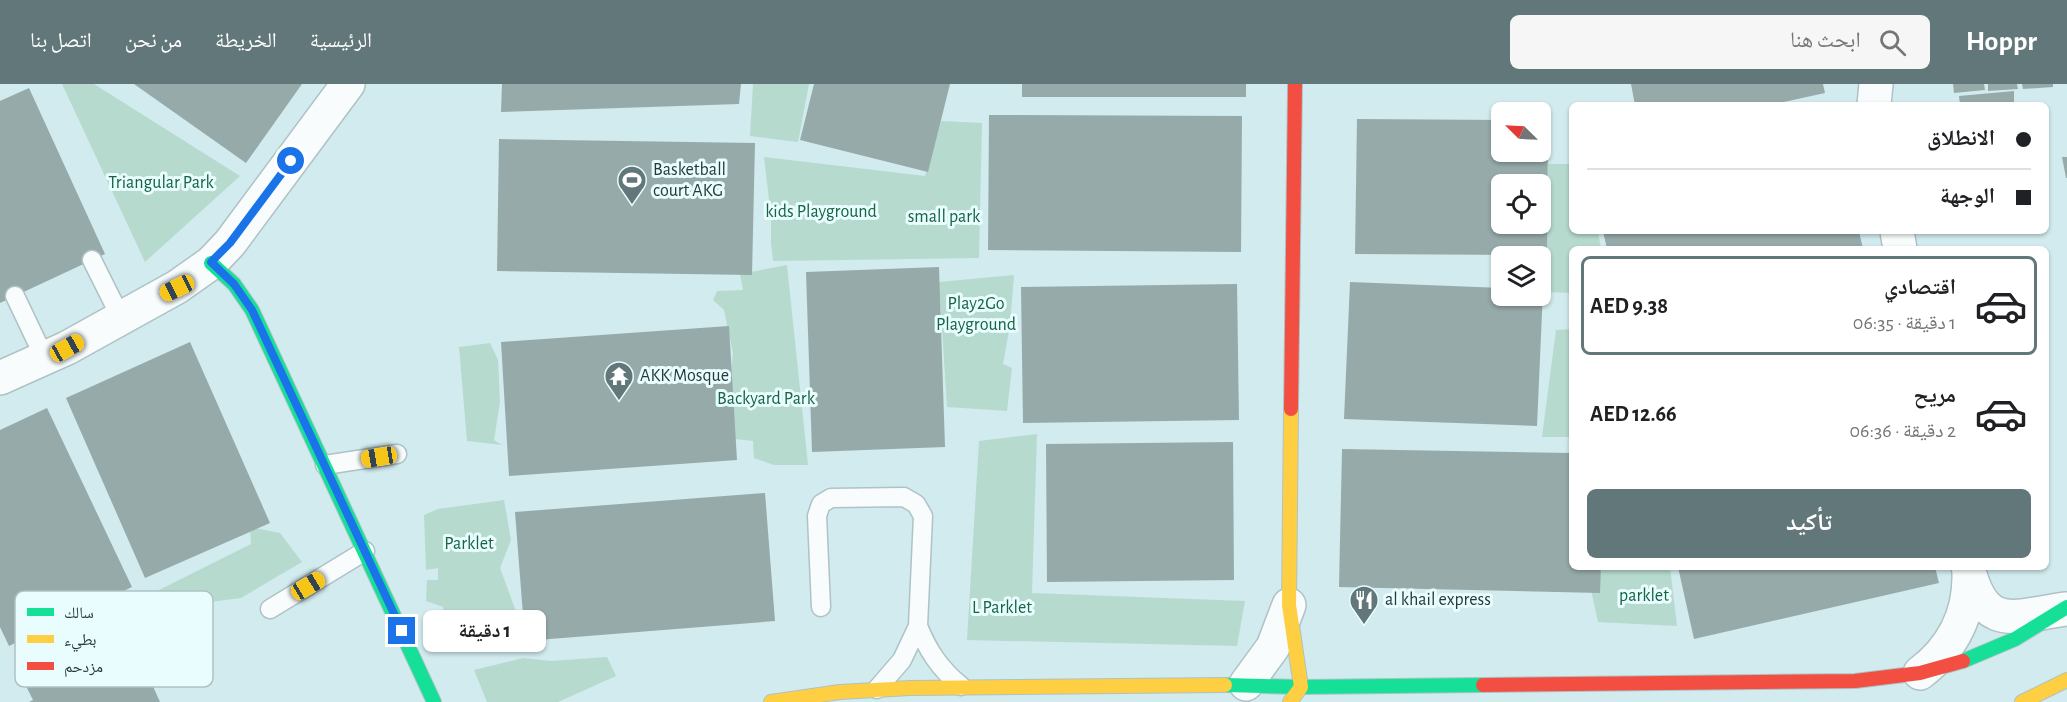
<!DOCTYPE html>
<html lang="ar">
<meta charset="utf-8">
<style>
:root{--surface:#fff;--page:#f6f6f6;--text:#202124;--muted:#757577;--line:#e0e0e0;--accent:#62777a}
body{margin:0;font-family:"Alegreya Sans","Noto Naskh Arabic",sans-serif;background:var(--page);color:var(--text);direction:rtl;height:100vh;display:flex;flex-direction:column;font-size:22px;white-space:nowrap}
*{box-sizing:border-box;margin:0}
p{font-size:20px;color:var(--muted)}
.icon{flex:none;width:33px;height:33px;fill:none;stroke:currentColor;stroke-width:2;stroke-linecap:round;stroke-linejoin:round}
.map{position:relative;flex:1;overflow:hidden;direction:ltr}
.sheet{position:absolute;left:1569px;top:162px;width:480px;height:324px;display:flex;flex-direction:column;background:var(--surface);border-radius:9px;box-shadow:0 2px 4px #0004;direction:rtl}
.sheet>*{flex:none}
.guide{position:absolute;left:1569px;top:18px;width:480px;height:132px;border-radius:9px;box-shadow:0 2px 4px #0004;direction:rtl;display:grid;align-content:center;height:132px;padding:0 18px;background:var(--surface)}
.needle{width:39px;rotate:294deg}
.tools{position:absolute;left:1491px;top:18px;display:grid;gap:12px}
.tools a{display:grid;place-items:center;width:60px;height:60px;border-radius:9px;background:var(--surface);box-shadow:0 2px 4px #0004;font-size:30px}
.end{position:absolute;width:27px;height:27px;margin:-14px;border:8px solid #1a73e8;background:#fff;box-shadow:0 0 0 3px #fff}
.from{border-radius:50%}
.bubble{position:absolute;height:42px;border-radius:9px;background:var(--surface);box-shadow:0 2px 4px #0004;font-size:20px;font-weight:700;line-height:42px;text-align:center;direction:rtl}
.car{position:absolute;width:18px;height:36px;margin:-18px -9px;border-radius:8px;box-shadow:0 0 4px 2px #0007;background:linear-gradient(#f5c518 24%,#345 0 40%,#f5c518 0 76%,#345 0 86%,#f5c518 0)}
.guide b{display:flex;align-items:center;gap:21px;height:57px;font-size:22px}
.guide b+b{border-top:2px solid var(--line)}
.guide i{width:15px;height:15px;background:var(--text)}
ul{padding:10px 0 0;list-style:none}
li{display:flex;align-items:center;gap:18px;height:99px;margin:0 12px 9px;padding:0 6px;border:3px solid transparent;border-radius:9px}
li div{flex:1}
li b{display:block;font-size:22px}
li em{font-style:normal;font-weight:700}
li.on{border-color:var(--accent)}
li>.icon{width:54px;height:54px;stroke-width:1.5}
.button{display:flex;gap:12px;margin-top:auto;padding:12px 18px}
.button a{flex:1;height:69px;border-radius:9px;background:var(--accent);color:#fff;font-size:24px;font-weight:700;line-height:69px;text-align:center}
header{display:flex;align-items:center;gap:36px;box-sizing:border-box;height:84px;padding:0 30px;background:var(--accent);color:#fff}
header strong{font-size:28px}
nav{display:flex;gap:33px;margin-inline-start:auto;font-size:21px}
.search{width:420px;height:54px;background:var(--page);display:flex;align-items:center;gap:15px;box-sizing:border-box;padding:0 21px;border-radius:9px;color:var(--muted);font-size:22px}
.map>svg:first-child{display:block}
</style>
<header>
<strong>Hoppr</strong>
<div class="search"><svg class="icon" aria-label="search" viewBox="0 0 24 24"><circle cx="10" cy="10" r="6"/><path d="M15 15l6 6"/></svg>ابحث هنا</div>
<nav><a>الرئيسية</a><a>الخريطة</a><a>من نحن</a><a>اتصل بنا</a></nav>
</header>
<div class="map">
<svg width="2067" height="618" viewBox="0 0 2067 618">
<rect width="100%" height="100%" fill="#d2ebee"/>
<path fill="#b7dace" d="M62 0H94L240 92 145 178Z
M753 0H809L798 58 750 52Z
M941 37 982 39 979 174 773 177 771 159V133L764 73 925 92Z
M1548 80H1572V147H1598L1601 165H1572V209L1543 208Z
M787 181 808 381H774L754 374 753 357 735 355 730 301 733 269 724 226 713 216 717 207 743 206 740 190Z
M1014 191 1010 241 1003 280 1012 284 1007 327 947 323 939 198Z
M1572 245V353H1542L1556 246Z
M490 259 498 276 500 318 494 356 502 361 467 357 459 263Z
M1037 350 1032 509 1245 517 1237 562 967 556 979 357Z
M504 416 511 456 500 484 517 530V559L447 557 443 523 426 517 427 496H438V484L426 486 424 431 438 425Z
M250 443 280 449 302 478 241 514 210 518 206 536 167 554 142 549 127 522 251 460Z
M1602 483H1670L1677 542 1598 538 1590 501 1599 499Z
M607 573 616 592 558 618H487L474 586 523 574 551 577Z"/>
<path fill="#96aaaa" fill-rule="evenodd" d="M134 0H302L246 79Z
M502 0H741L739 20 501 28Z
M814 0H950L928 88 800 56Z
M1022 0H1246V13H1022Z
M1631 0H1823L1825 9 1770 21H1635Z
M1953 0H1984L1985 6 1954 9Z
M1988 0H2017L2018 5 1988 7Z
M2022 0H2053V3L2023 5Z
M29 4 105 170 0 219V17Z
M2014 7V21H1960L1959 12Z
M989 31 1242 32 1241 168 988 166Z
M1357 35 1502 36V68H1540V36L1548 37 1547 171 1355 170ZM1502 100H1540V140H1502Z
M499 55 755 59 752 191 497 187Z
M2062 73H2067V94H2066Z
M1603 147H1859L1863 165H1607Z
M939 183 945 363 812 368 806 188Z
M1350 198 1502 204V212H1540V206H1543L1537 342 1344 335Z
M1237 200 1239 336 1023 339 1021 203Z
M729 242 737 376 509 392 501 258Z
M190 258 270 439 145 494 66 314Z
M47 324 132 503 9 562 0 543V346Z
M1233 358 1234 496 1047 498 1046 360Z
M1342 365 1572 369V483H1601L1600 509 1339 503Z
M765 409 775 537 525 557 515 428Z
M1678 483H1935L1939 499 1694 555Z
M134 560 160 618H29L33 616 26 602 52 590 49 583 82 567 85 575 113 561 116 568Z"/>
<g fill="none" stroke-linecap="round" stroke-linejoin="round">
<g stroke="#afc2c5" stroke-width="21">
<path id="lane" d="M92 176 121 234
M15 212 45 275
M325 381 397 370
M821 523 817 432 821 420 831 414 904 413 916 420 923 432 918 542 902 576 877 605
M270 525 365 467
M918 542C928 567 940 585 961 602"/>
</g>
<g stroke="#afc2c5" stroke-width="36">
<path id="street" d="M1874 21 1876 0
M1897 147 1900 165
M0 294 67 264 177 203 211 179 230 159 348 0
M1968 483C1984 548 2012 533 2065 525
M1920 589C1953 564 1970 530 1969 489
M1246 600 1273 563 1289 521"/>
</g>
<g stroke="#afc2c5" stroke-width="16">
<path id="fast" d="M211 179 234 200 252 226 434 618
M1963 577 2015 555 2067 523
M1225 601 1301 603 1483 601"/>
</g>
<g stroke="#afc2c5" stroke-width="16">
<path id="slow" d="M771 618 840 608 910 604 1225 601
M1290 618 1301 603 1289 521 1291 325
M2022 618 2067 596"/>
</g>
<g stroke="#afc2c5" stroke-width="16">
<path id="jam" d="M1291 325 1295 0
M1483 601 1855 597 1920 589 1963 577"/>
</g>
<use href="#lane" stroke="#f8fcfc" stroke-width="18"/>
<use href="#street" stroke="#f8fcfc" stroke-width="33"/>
<use href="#fast" stroke="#16e098" stroke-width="14"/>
<use href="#slow" stroke="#ffcf43" stroke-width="14"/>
<use href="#jam" stroke="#f24e42" stroke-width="14"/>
</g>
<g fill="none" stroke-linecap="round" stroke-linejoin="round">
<path stroke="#1a73e8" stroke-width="8" d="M291 77 230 159 211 178 234 200 252 226 402 547"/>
</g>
<defs>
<g id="stadium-pin" transform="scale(1.5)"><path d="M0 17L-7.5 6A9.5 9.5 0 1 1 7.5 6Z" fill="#62777a" stroke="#e9fcfe"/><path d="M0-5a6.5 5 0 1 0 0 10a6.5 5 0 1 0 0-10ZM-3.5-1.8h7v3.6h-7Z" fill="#fff"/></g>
<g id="temple-pin" transform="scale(1.5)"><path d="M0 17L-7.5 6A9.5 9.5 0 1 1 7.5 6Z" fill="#62777a" stroke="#e9fcfe"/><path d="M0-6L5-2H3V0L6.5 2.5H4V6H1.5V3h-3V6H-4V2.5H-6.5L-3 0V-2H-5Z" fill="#fff"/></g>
<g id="restaurant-pin" transform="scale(1.5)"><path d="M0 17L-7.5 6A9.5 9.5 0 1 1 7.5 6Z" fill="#62777a" stroke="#e9fcfe"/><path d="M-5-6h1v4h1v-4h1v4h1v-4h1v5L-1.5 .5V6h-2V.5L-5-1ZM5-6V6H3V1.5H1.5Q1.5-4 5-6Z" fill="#fff"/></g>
</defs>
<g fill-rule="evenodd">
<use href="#stadium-pin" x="632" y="96"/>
<use href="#temple-pin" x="619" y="292"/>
<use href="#restaurant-pin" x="1364" y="516"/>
</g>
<g text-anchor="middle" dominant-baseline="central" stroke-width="6" stroke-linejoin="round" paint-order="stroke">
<g font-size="18" fill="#26393b" stroke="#e9fcfe" text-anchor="start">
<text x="653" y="86">Basketball<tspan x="653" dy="21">court AKG</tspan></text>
<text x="640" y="292">AKK Mosque</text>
<text x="1385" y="516">al khail express</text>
</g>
<g font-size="18" fill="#156442" stroke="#e9fcfe">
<text x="161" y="99">Triangular Park</text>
<text x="821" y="128">kids Playground</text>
<text x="944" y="133">small park</text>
<text x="976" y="220">Play2Go<tspan x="976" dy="21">Playground</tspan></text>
<text x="766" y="315">Backyard Park</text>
<text x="469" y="460">Parklet</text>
<text x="1644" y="512">parklet</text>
<text x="1002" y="524">L Parklet</text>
</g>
</g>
<rect x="15" y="507" width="198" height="96" rx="9" fill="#e9fcfe" stroke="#aec2c4" stroke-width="1.5"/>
<rect x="27" y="524" width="27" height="8" fill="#16e098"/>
<rect x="27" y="551" width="27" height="8" fill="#ffcf43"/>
<rect x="27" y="578" width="27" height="8" fill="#f24e42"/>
<g font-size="16" fill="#26393b">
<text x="64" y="534">سالك</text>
<text x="64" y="561">بطيء</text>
<text x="64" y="588">مزدحم</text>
</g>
</svg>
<div class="tools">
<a><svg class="needle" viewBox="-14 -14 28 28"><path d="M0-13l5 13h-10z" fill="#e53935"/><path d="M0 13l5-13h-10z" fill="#757577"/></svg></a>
<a><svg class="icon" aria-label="locate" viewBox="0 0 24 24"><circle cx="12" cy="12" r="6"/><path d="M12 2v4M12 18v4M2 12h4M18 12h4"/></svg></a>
<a><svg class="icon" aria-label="layers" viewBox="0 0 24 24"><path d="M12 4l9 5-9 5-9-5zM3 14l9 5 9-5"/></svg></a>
</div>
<i class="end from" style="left:291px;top:77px"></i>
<i class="end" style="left:402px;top:547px"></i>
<div class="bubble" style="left:423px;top:526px;width:123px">1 دقيقة</div>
<i class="car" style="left:177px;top:204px;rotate:244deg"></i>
<i class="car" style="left:67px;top:264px;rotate:61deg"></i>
<i class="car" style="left:379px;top:373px;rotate:261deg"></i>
<i class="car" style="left:308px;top:502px;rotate:59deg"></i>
<div class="guide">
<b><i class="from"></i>الانطلاق</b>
<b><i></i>الوجهة</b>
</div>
<section class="sheet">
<ul>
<li class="on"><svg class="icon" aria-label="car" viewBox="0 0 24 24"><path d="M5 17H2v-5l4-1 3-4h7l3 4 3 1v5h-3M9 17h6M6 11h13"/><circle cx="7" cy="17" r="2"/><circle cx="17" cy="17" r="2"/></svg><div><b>اقتصادي</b><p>1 دقيقة · 06:35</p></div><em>AED 9.38</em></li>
<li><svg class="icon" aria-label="car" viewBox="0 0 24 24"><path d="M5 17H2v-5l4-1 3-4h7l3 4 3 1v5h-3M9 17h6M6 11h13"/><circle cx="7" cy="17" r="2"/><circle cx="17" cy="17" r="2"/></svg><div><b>مريح</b><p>2 دقيقة · 06:36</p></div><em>AED 12.66</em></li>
</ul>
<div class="button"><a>تأكيد</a></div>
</section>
</div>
